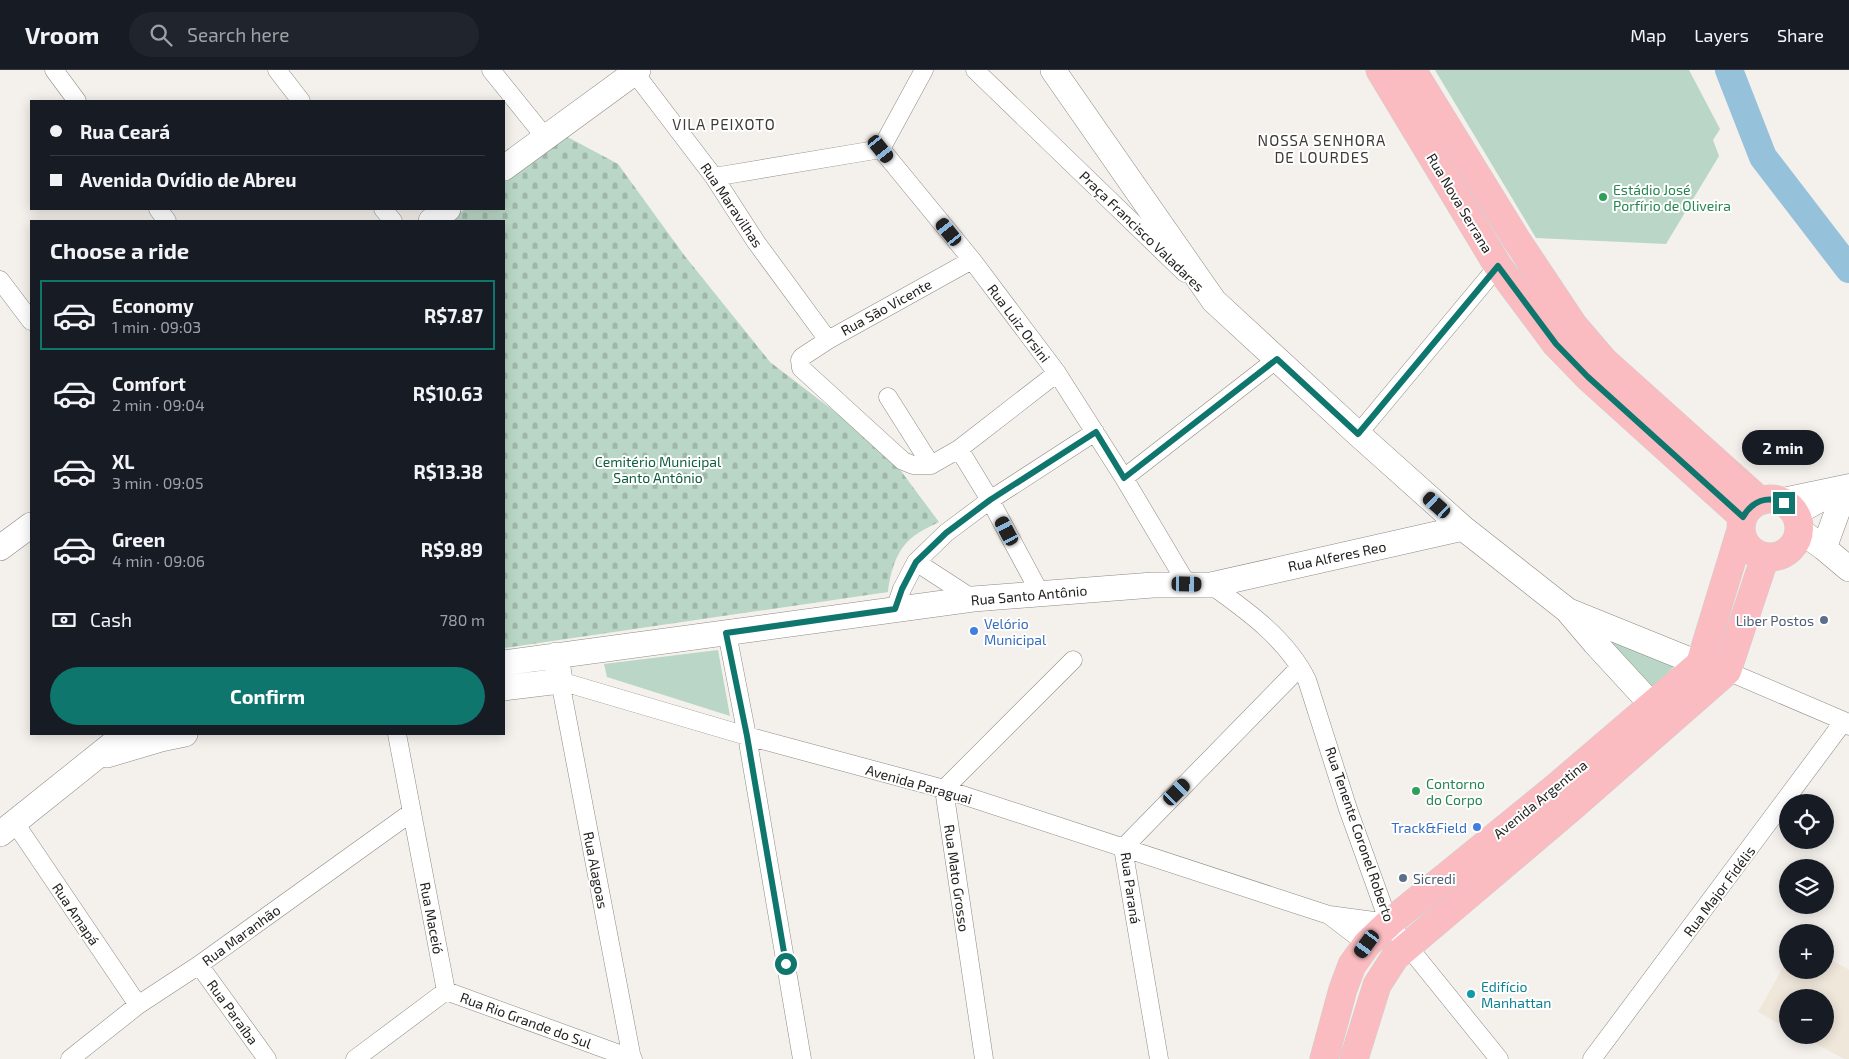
<!DOCTYPE html>
<meta charset="utf-8">
<style>
:root{--surface:#171b24;--page:#20242c;--text:#f1f3f6;--muted:#9ea1a6;--line:#363941;--accent:#0f766e}
body{margin:0;font-family:"Exo 2",sans-serif;background:var(--page);color:var(--text);height:100vh;display:flex;flex-direction:column;font-size:19px;white-space:nowrap}
*{box-sizing:border-box;margin:0}
p{font-size:16px;color:var(--muted)}
.icon{flex:none;width:28px;height:28px;fill:none;stroke:currentColor;stroke-width:2;stroke-linecap:round;stroke-linejoin:round}
.map{position:relative;flex:1;overflow:hidden}
.panel{position:absolute;left:30px;top:150px;width:475px;height:515px;display:flex;flex-direction:column;background:var(--surface);border-radius:0px;box-shadow:0 2px 12px #0003}
.panel>*{flex:none}
.top-card{position:absolute;left:30px;top:30px;width:475px;height:110px;border-radius:0px;box-shadow:0 2px 12px #0003;display:grid;align-content:center;height:110px;padding:0 20px;background:var(--surface)}
.buttons{position:absolute;left:1779px;top:724px;display:grid;gap:10px}
.buttons a{display:grid;place-items:center;width:55px;height:55px;border-radius:50%;background:var(--surface);box-shadow:0 2px 12px #0003;font-size:25px}
.end{position:absolute;width:22px;height:22px;margin:-11px;border:6px solid #0f766e;background:#fff;box-shadow:0 0 0 2px #fff}
.from{border-radius:50%}
.bubble{position:absolute;height:35px;border-radius:18px;background:var(--surface);box-shadow:0 2px 12px #0003;font-size:16px;font-weight:700;line-height:35px;text-align:center}
.car{position:absolute;width:15px;height:30px;margin:-15px -8px;border-radius:6px;box-shadow:0 0 4px 1px #0007;background:linear-gradient(#222 24%,#8ab4d8 0 40%,#222 0 76%,#8ab4d8 0 86%,#222 0)}
.top-card b{display:flex;align-items:center;gap:18px;height:48px;font-size:19px}
.top-card b+b{border-top:1px solid var(--line)}
.top-card i{width:12px;height:12px;background:var(--text)}
ul{padding:0;list-style:none}
li{display:flex;align-items:center;gap:15px;height:70px;margin:0 10px 8px;padding:0 10px;border:2px solid transparent;border-radius:0px}
li div{flex:1}
li b{display:block;font-size:19px}
li em{font-style:normal;font-weight:700}
li.current{border-color:var(--accent)}
li>.icon{width:45px;height:45px;stroke-width:1.5}
h2{padding:0 20px;font-size:22px;line-height:60px}
.pay{display:flex;align-items:center;gap:12px;height:55px;padding:0 20px;font-size:19px}
.pay p{margin-inline-start:auto}
.button{display:flex;gap:10px;margin-top:auto;padding:10px 20px}
.button a{flex:1;height:58px;border-radius:30px;background:var(--accent);color:#fff;font-size:20px;font-weight:700;line-height:58px;text-align:center}
header{display:flex;align-items:center;gap:30px;box-sizing:border-box;height:70px;padding:0 25px;background:var(--surface);border-bottom:1px solid var(--line)}
header strong{font-size:24px}
nav{display:flex;gap:28px;margin-inline-start:auto;font-size:18px}
.search{width:350px;height:45px;background:var(--page);display:flex;align-items:center;gap:12px;box-sizing:border-box;padding:0 18px;border-radius:28px;color:var(--muted);font-size:19px}
.map>svg:first-child{display:block}
</style>
<header>
<strong>Vroom</strong>
<div class="search"><svg class="icon" aria-label="search" viewBox="0 0 24 24"><circle cx="10" cy="10" r="6"/><path d="M15 15l6 6"/></svg>Search here</div>
<nav><a>Map</a><a>Layers</a><a>Share</a></nav>
</header>
<div class="map">
<svg width="1849" height="989" viewBox="0 0 1849 989">
<defs>
<pattern id="cemetery-stones" width="16" height="16" patternUnits="userSpaceOnUse" patternTransform="scale(1.25)"><rect width="16" height="16" fill="#b9d6c6"/><path d="M2 7V4a2 2 0 0 1 4 0v3zM10 15v-3a2 2 0 0 1 4 0v3z" fill="#9fb7aa"/></pattern>
</defs>
<rect width="100%" height="100%" fill="#f4f0eb"/>
<path fill="#f0e7db" d="M1825 886 1849 900V989H1844L1800 965H1825V928H1788L1787 958 1758 942 1787 890 1788 900H1825Z"/>
<path fill="#b9d6c6" d="M1435 0H1689L1720 59 1713 70 1719 86 1666 174 1536 168Z
M1582 550 1679 591 1651 620Z
M718 580 730 646 607 607 604 594Z"/>
<path fill="url(#cemetery-stones)" d="M562 64 618 94 684 185 770 292 886 381 939 452C931 456 922 460 914 466 897 478 890 502 888 522L504 578V151H449L465 139H504V109Z"/>
<g fill="none" stroke-linecap="round" stroke-linejoin="round">
<path stroke="#95c1db" stroke-width="28" d="M1729 0 1763 87 1849 199"/>
<g stroke="#8e8a85" stroke-width="19">
<path id="street" d="M54 0 77 31
M277 0 301 31
M491 0 545 67
M975 0 1185 203
M634 2 714 107 756 172 828 270
M881 79 972 190 1057 303 1124 408 1187 514
M881 79 924 0
M714 107 881 79
M158 139 167 151
M383 139 393 151
M972 190 828 270 802 287 800 290 801 298 903 391 913 395H931L959 379 1057 303
M0 210 31 251
M888 327 931 395
M1358 364 1498 196
M959 379 990 430 1040 523
M1124 408 1277 289
M1773 429 1849 413
M1797 446 1847 419
M916 492 973 529
M1211 515C1246 540 1287 569 1307 610L1348 739 1389 853 1499 989
M895 539 902 519 916 492 946 463 990 430 1095 362
M727 563 747 666 802 989
M1727 601 1844 651 1849 656
M15 753 138 935
M1329 845 1367 874
M199 895 267 989
M446 921 633 989
M70 989 138 935 199 895 412 742
M355 989 446 921 397 664
M632 989 560 611 747 666 944 719 1329 845 1389 853
M984 989 944 719 1073 590
M1159 989 1123 778 1300 597
M1592 989 1844 651"/>
</g>
<g stroke="#8e8a85" stroke-width="26">
<path id="secondary" d="M1053 0 1214 231 1358 364 1463 458 1567 540 1595 573 1653 636
M504 98 638 0
M431 151 448 139
M1799 460 1824 478 1849 499
M0 478 31 455
M1824 478 1839 437 1849 426
M1569 541 1700 594
M504 593 973 529 1153 515H1211L1463 458
M504 618 560 611 556 585
M107 685 161 669 185 664
M0 764 125 664"/>
</g>
<g stroke="#cfcece" stroke-width="29">
<path id="primary" d="M1380 0 1498 196 1556 274 1588 307 1743 447
M1412 0 1516 169 1574 256 1604 291 1760 431
M1741 458a29 29 0 1 1 58 0a29 29 0 1 1-58 0Z
M1324 989 1343 919 1352 895 1367 874 1389 853 1555 718 1700 594 1741 460
M1354 989 1377 915 1395 887 1572 737 1727 601 1765 487"/>
</g>
<use href="#street" stroke="#fff" stroke-width="18"/>
<use href="#secondary" stroke="#fff" stroke-width="25"/>
<use href="#primary" stroke="#fbbcc1" stroke-width="28"/>
</g>
<g fill="none" stroke-linecap="round" stroke-linejoin="round">
<path stroke="#0f766e" stroke-width="6" d="M786 894 747 666 726 563 895 539 902 519 916 492 946 463 990 430 1096 362 1124 408 1277 289 1358 364 1498 196 1556 274 1588 307 1743 447C1752 431 1767 425 1784 433"/>
</g>
<g fill="#2e9e5b" stroke="#fff" stroke-width="2">
<circle cx="1603" cy="127" r="5"/>
<circle cx="1416" cy="721" r="5"/>
</g>
<g fill="#5c6f8a" stroke="#fff" stroke-width="2">
<circle cx="1824" cy="550" r="5"/>
<circle cx="1403" cy="808" r="5"/>
</g>
<g fill="#3f7fe0" stroke="#fff" stroke-width="2">
<circle cx="974" cy="561" r="5"/>
<circle cx="1477" cy="757" r="5"/>
</g>
<circle fill="#0f9aa8" stroke="#fff" stroke-width="2" cx="1471" cy="924" r="5"/>
<g text-anchor="middle" dominant-baseline="central" stroke-width="4" stroke-linejoin="round" paint-order="stroke">
<g font-size="14" fill="#27864d" stroke="#fff" text-anchor="start">
<text x="1613" y="119">Estádio José<tspan x="1613" dy="16">Porfírio de Oliveira</tspan></text>
<text x="1426" y="713">Contorno<tspan x="1426" dy="16">do Corpo</tspan></text>
</g>
<g font-size="14" fill="#232220" stroke="#fff">
<text transform="translate(1460 133) rotate(59)">Rua Nova Serrana</text>
<text transform="translate(732 135) rotate(56)">Rua Maravilhas</text>
<text transform="translate(1142 161) rotate(44)">Praça Francisco Valadares</text>
<text transform="translate(886 237) rotate(-29)">Rua São Vicente</text>
<text transform="translate(1019 253) rotate(53)">Rua Luiz Orsini</text>
<text transform="translate(1337 486) rotate(-12)">Rua Alferes Reo</text>
<text transform="translate(1029 525) rotate(-5)">Rua Santo Antônio</text>
<text transform="translate(919 714) rotate(16)">Avenida Paraguai</text>
<text transform="translate(1540 729) rotate(-39)">Avenida Argentina</text>
<text transform="translate(1360 764) rotate(71)">Rua Tenente Coronel Roberto</text>
<text transform="translate(596 800) rotate(79)">Rua Alagoas</text>
<text transform="translate(957 808) rotate(82)">Rua Mato Grosso</text>
<text transform="translate(1131 818) rotate(82)">Rua Paraná</text>
<text transform="translate(1719 821) rotate(-53)">Rua Major Fidélis</text>
<text transform="translate(76 844) rotate(56)">Rua Amapá</text>
<text transform="translate(432 848) rotate(79)">Rua Maceió</text>
<text transform="translate(241 865) rotate(-36)">Rua Maranhão</text>
<text transform="translate(233 942) rotate(54)">Rua Paraíba</text>
<text transform="translate(526 950) rotate(20)">Rua Rio Grande do Sul</text>
</g>
<g font-size="14" fill="#0f5e3f" stroke="#fff">
<text x="658" y="391">Cemitério Municipal<tspan x="658" dy="16">Santo Antônio</tspan></text>
</g>
<g font-size="14" fill="#4e5e75" stroke="#fff" text-anchor="end">
<text x="1814" y="550">Liber Postos</text>
<text x="1413" y="808" text-anchor="start">Sicredi</text>
</g>
<g font-size="14" fill="#366cbe" stroke="#fff" text-anchor="start">
<text x="984" y="553">Velório<tspan x="984" dy="16">Municipal</tspan></text>
<text x="1467" y="757" text-anchor="end">Track&amp;Field</text>
</g>
<g font-size="14" fill="#0d838f" stroke="#fff" text-anchor="start">
<text x="1481" y="916">Edifício<tspan x="1481" dy="16">Manhattan</tspan></text>
</g>
<g font-size="15" letter-spacing="1" fill="#3e3b36" stroke="#fff">
<text x="724" y="54">VILA PEIXOTO</text>
<text x="1322" y="70">NOSSA SENHORA<tspan x="1322" dy="17">DE LOURDES</tspan></text>
</g>
</g>
</svg>
<div class="buttons">
<a><svg class="icon" aria-label="locate" viewBox="0 0 24 24"><circle cx="12" cy="12" r="6"/><path d="M12 2v4M12 18v4M2 12h4M18 12h4"/></svg></a>
<a><svg class="icon" aria-label="layers" viewBox="0 0 24 24"><path d="M12 4l9 5-9 5-9-5zM3 14l9 5 9-5"/></svg></a>
<a>+</a>
<a>−</a>
</div>
<i class="end from" style="left:786px;top:894px"></i>
<i class="end" style="left:1784px;top:433px"></i>
<div class="bubble" style="left:1742px;top:360px;width:82px">2 min</div>
<i class="car" style="left:881px;top:79px;rotate:141deg"></i>
<i class="car" style="left:949px;top:162px;rotate:321deg"></i>
<i class="car" style="left:1437px;top:435px;rotate:312deg"></i>
<i class="car" style="left:1007px;top:461px;rotate:332deg"></i>
<i class="car" style="left:1187px;top:514px;rotate:91deg"></i>
<i class="car" style="left:1177px;top:722px;rotate:45deg"></i>
<i class="car" style="left:1367px;top:874px;rotate:216deg"></i>
<div class="top-card">
<b><i class="from"></i>Rua Ceará</b>
<b><i></i>Avenida Ovídio de Abreu</b>
</div>
<section class="panel">
<h2>Choose a ride</h2>
<ul>
<li class="current"><svg class="icon" aria-label="car" viewBox="0 0 24 24"><path d="M5 17H2v-5l4-1 3-4h7l3 4 3 1v5h-3M9 17h6M6 11h13"/><circle cx="7" cy="17" r="2"/><circle cx="17" cy="17" r="2"/></svg><div><b>Economy</b><p>1 min · 09:03</p></div><em>R$7.87</em></li>
<li><svg class="icon" aria-label="car" viewBox="0 0 24 24"><path d="M5 17H2v-5l4-1 3-4h7l3 4 3 1v5h-3M9 17h6M6 11h13"/><circle cx="7" cy="17" r="2"/><circle cx="17" cy="17" r="2"/></svg><div><b>Comfort</b><p>2 min · 09:04</p></div><em>R$10.63</em></li>
<li><svg class="icon" aria-label="car" viewBox="0 0 24 24"><path d="M5 17H2v-5l4-1 3-4h7l3 4 3 1v5h-3M9 17h6M6 11h13"/><circle cx="7" cy="17" r="2"/><circle cx="17" cy="17" r="2"/></svg><div><b>XL</b><p>3 min · 09:05</p></div><em>R$13.38</em></li>
<li><svg class="icon" aria-label="car" viewBox="0 0 24 24"><path d="M5 17H2v-5l4-1 3-4h7l3 4 3 1v5h-3M9 17h6M6 11h13"/><circle cx="7" cy="17" r="2"/><circle cx="17" cy="17" r="2"/></svg><div><b>Green</b><p>4 min · 09:06</p></div><em>R$9.89</em></li>
</ul>
<div class="pay"><svg class="icon" aria-label="cash" viewBox="0 0 24 24"><path d="M3 7h18v10H3z"/><circle cx="12" cy="12" r="2"/></svg>Cash<p>780 m</p></div>
<div class="button"><a>Confirm</a></div>
</section>
</div>
